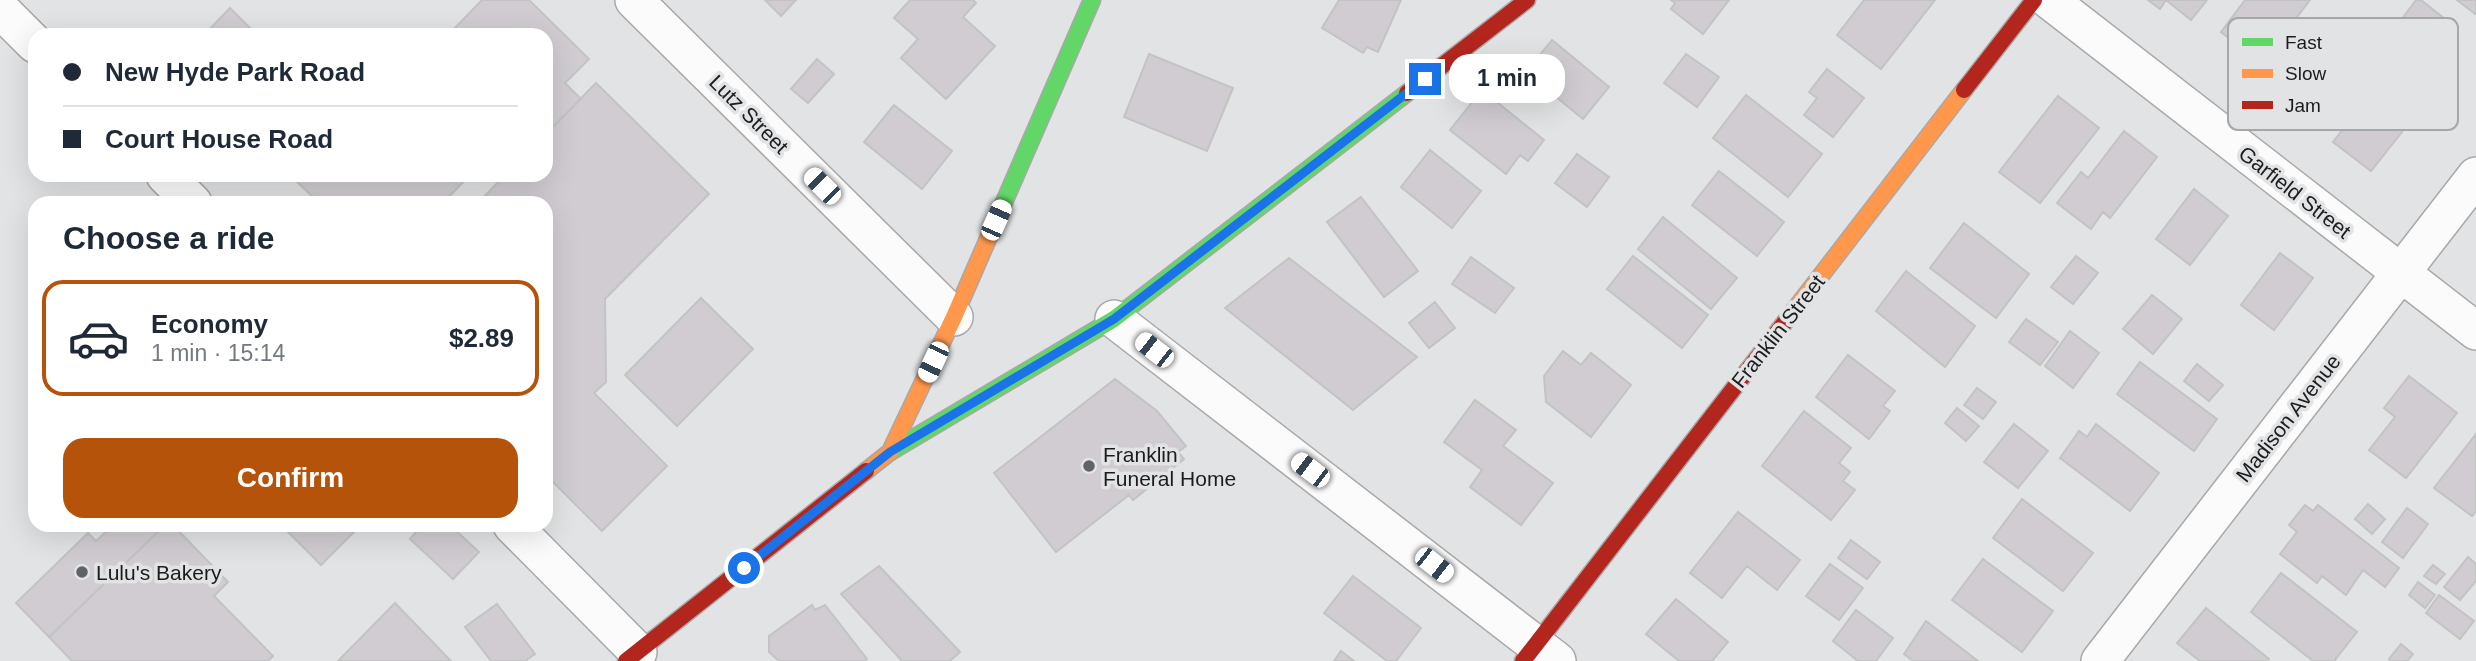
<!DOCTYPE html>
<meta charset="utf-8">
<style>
:root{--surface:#fff;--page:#f6f6f7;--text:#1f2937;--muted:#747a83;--line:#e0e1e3;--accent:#b45309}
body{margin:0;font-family:Arial,sans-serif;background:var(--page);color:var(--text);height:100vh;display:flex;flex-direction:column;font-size:26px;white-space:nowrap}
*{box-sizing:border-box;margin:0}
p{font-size:23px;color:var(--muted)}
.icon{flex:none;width:38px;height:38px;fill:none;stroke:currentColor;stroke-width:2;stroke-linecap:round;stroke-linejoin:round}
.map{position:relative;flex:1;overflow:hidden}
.side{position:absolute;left:28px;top:196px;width:525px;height:336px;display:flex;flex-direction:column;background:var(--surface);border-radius:21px;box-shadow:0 7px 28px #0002}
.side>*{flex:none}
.top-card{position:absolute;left:28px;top:28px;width:525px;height:154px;border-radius:21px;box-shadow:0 7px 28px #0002;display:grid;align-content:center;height:154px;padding:0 35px;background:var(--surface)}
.end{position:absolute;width:32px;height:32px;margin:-16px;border:9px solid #1a73e8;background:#fff;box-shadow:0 0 0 4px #fff}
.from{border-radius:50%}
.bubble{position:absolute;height:49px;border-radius:21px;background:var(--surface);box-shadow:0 7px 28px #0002;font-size:23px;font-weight:700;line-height:49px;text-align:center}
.car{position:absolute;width:21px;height:42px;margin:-21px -10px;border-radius:9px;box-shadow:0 0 5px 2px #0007;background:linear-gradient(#fff 24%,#345 0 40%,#fff 0 76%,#345 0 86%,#fff 0)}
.top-card b{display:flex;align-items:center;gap:24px;height:66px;font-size:26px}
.top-card b+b{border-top:2px solid var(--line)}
.top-card i{width:18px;height:18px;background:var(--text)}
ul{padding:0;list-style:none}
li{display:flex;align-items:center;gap:21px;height:116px;margin:0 14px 10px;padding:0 21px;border:4px solid transparent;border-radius:21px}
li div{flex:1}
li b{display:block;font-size:26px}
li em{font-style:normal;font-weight:700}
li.on{border-color:var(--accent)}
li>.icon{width:63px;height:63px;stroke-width:1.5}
h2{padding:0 35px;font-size:32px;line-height:84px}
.button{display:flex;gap:14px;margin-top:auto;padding:14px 35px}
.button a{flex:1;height:80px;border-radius:21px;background:var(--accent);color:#fff;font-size:28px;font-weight:700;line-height:80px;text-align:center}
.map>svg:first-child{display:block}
</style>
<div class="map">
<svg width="2476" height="661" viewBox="0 0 2476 661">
<rect width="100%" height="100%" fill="#e2e3e4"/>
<path fill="#d0ccd1" stroke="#c3c3c4" stroke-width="2" d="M482 0H529L589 59 565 83 581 99 546 134V35H448Z
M765 0H796L781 16Z
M910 0H973L976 3 963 17 995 46 946 99 901 58 918 39 894 18Z
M1339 0H1401L1378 52 1367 47 1363 53 1322 28Z
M1671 0H1729L1703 34 1671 9 1675 3Z
M1864 0H1935L1881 69 1837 35Z
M2148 0H2207L2191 20 2166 0 2160 9Z
M2245 0H2310L2269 54 2246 35 2238 45 2221 32Z
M2416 0H2421L2450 23 2428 52 2396 27Z
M2457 0H2476V13L2475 14Z
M230 8 257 35H204Z
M1552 40 1609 87 1583 119 1526 72Z
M1149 54 1233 88 1207 151 1124 117Z
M1686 54 1719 77 1697 107 1664 83Z
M817 59 834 74 808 103 791 89Z
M1827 69 1864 98 1833 137 1804 115 1817 98 1809 92Z
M596 83 709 194 605 299 606 382 594 393 667 466 602 531 546 475V203H478L505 175H546V134Z
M2379 83 2417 113 2371 171 2333 142Z
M1482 90 1544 140 1528 161 1520 155 1506 174 1450 130Z
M1746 95 1822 154 1788 197 1713 138Z
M2058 96 2099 128 2040 203 1999 172Z
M894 105 952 151 922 189 864 142Z
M2124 131 2157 157 2110 218 2103 212 2091 229 2057 203 2081 172 2088 178Z
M1430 150 1481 191 1452 228 1401 187Z
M1577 154 1609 177 1587 207 1555 183Z
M1719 171 1784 222 1757 256 1692 205Z
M290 175H470L443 203H319Z
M2194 189 2228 216 2190 265 2156 239Z
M1361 197 1418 271 1384 297 1327 222Z
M1663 217 1737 278 1711 309 1638 249Z
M1964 223 2029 274 1996 318 1930 268Z
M2280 253 2313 278 2274 330 2241 305Z
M1633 256 1708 315 1682 348 1607 289Z
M2076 256 2098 273 2073 304 2051 287Z
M1471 257 1514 288 1495 313 1452 284Z
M1289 258 1417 357 1353 410 1225 308Z
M1906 271 1975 326 1945 367 1876 311Z
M2152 295 2182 319 2153 354 2123 329Z
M701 298 753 349 677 426 625 375Z
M1435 302 1455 328 1429 348 1409 323Z
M2026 319 2058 342 2040 365 2009 342Z
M2070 331 2099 353 2073 388 2045 366Z
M1563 351 1581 365 1591 353 1631 385 1591 437 1546 402 1544 376Z
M1848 355 1895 391 1883 406 1890 411 1869 439 1816 397Z
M2140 362 2217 419 2194 451 2117 394Z
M2197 364 2223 385 2209 401 2184 381Z
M2409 376 2457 413 2406 478 2369 450 2395 417 2384 408Z
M1115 379 1157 411 1186 446 1178 452 1184 459 1133 500 1129 495 1056 552 994 473Z
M1977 388 1996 402 1983 419 1964 405Z
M1475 400 1516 430 1503 446 1553 483 1521 525 1470 487 1482 470 1444 442Z
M1957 408 1979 426 1966 441 1945 423Z
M1804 411 1851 448 1839 463 1850 472 1843 481 1855 490 1831 520 1762 466Z
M2014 424 2048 451 2018 488 1984 462Z
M2096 424 2159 473 2130 511 2060 458 2079 431 2087 437Z
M2476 434V511L2472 516 2434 488Z
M2022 499 2093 553 2063 591 1993 538Z
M2368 504 2385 519 2372 534 2355 519Z
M2305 505 2313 511 2318 505 2399 568 2385 587 2363 570 2346 595 2322 576 2317 583 2280 554 2297 532 2289 525Z
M2407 508 2428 524 2403 558 2382 542Z
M1738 512 1800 560 1777 590 1747 566 1722 598 1690 573Z
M113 525H165L49 637 16 603 88 533 96 541Z
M165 525H173L228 582 214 596 273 656 268 661H72L49 637Z
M296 525H361L321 565 288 532Z
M422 525H450L479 552 453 579 410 539Z
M1851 540 1880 562 1867 579 1838 558Z
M2468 557 2476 564V581L2460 600 2444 587Z
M1983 559 2053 611 2022 652 1952 600Z
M1830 564 1863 588 1839 620 1806 596Z
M2433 565 2445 574 2436 584 2424 576Z
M879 566 960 652 950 661H902L841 594Z
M2281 573 2357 632 2334 661H2313L2251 612Z
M1353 576 1421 628 1396 661H1387L1324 613Z
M2418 582 2435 595 2425 608 2409 595Z
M2439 595 2474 621 2460 639 2426 613Z
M1676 599 1728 642 1712 661H1679L1646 634Z
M395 603 451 661H338Z
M497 604 535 654 525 661H491L465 627Z
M812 605 815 610 825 605 867 659 864 661H779L769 652V636Z
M2206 608 2269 659 2268 661H2200L2177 643Z
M1856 610 1893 638 1876 661H1858L1833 641Z
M1926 621 1978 661H1913L1904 654Z
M2401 644 2413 654 2407 661H2392L2389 659Z
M1341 651 1354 661H1334Z"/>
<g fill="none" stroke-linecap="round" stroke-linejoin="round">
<g stroke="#a8a8a9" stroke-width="40">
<path id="street" d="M634 0 954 317
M2049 0 2476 331
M0 9 35 44
M165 175 193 203
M1114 319 1557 661
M512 525 638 652
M2100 661 2476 176"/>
</g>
<g stroke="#a8a8a9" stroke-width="19">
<path id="fast" d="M998 216 1092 0
M890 452 1114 319 1407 93"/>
</g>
<g stroke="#a8a8a9" stroke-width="19">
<path id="slow" d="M1792 313 1964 90
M866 471 890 452 954 317 998 216"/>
</g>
<g stroke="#a8a8a9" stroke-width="19">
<path id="jam" d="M1964 90 2034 0
M1407 93 1527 0
M626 661 866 471
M1523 661 1792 313"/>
</g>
<use href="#street" stroke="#fbfbfb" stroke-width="37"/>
<use href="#fast" stroke="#63d668" stroke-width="16"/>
<use href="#slow" stroke="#ff974d" stroke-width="16"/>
<use href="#jam" stroke="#b3261e" stroke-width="16"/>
</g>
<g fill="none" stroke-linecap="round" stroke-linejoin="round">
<path stroke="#1a73e8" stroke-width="9" d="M744 568 890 452 1114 319 1425 79"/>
</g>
<g fill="#616263" stroke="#e1e3e5" stroke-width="2.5">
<circle cx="1089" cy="466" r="7"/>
<circle cx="82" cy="572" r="7"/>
</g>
<g text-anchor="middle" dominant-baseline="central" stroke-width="7" stroke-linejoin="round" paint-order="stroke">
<g font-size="21" fill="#1c1c1d" stroke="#e1e3e5">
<text transform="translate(749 114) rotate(45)">Lutz Street</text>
<text transform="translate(2295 192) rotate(38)">Garfield Street</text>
<text transform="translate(1778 331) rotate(-52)">Franklin Street</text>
<text transform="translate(2288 418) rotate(-52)">Madison Avenue</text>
</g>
<g font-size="21" fill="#1c1c1d" stroke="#e1e3e5" text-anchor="start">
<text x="1103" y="454">Franklin<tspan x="1103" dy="24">Funeral Home</tspan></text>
<text x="96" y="572">Lulu's Bakery</text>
</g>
</g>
<rect x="2228" y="18" width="230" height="112" rx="10" fill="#e1e3e5" stroke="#a6a7a9" stroke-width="2"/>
<rect x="2242" y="38" width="31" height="8" fill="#63d668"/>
<rect x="2242" y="69" width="31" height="9" fill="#ff974d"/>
<rect x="2242" y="101" width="31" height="8" fill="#b3261e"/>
<g font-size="19" fill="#1c1c1d">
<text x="2285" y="49">Fast</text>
<text x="2285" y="80">Slow</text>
<text x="2285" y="112">Jam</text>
</g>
</svg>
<i class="end from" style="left:744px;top:568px"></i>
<i class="end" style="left:1425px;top:79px"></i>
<div class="bubble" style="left:1449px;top:54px;width:116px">1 min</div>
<i class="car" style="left:822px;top:186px;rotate:315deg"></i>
<i class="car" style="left:996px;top:220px;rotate:24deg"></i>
<i class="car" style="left:1154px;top:350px;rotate:308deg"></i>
<i class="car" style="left:933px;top:362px;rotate:205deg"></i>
<i class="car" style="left:1310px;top:470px;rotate:307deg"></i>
<i class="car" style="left:1434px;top:565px;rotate:128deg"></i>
<div class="top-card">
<b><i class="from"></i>New Hyde Park Road</b>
<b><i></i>Court House Road</b>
</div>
<section class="side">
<h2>Choose a ride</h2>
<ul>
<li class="on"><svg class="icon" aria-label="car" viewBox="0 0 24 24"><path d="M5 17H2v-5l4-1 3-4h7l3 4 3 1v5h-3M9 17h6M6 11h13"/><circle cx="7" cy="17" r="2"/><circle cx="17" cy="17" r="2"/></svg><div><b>Economy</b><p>1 min · 15:14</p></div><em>$2.89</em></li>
</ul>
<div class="button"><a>Confirm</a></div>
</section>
</div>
